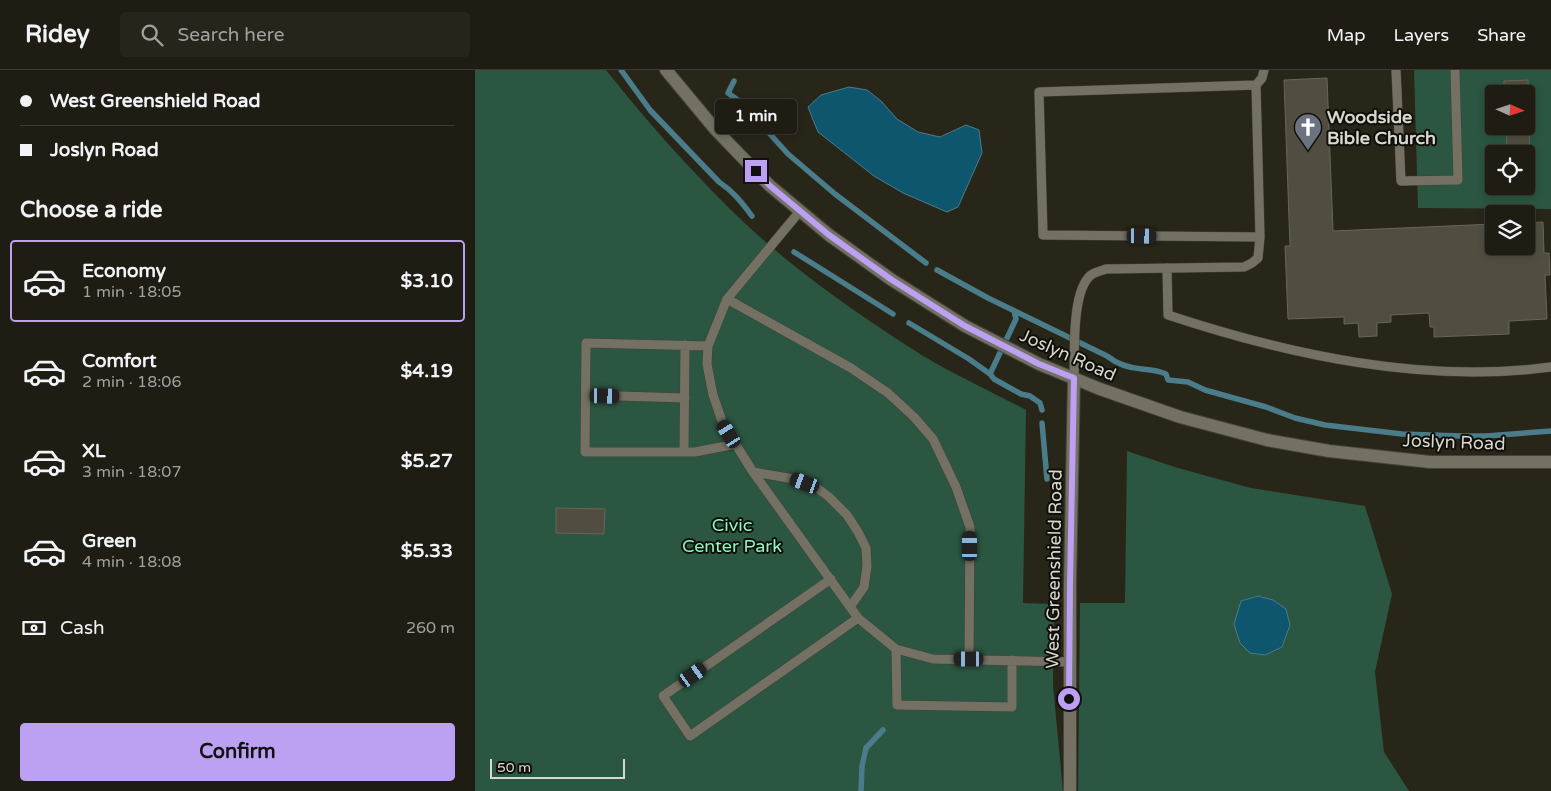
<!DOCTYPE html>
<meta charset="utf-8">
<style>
:root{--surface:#1e1c13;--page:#26251c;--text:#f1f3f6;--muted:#a1a1a0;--line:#3c3a33;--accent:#bca0f2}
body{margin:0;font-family:"Varela Round",sans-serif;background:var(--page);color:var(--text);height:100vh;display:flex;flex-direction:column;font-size:19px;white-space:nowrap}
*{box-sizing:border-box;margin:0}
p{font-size:16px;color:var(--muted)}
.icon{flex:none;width:28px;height:28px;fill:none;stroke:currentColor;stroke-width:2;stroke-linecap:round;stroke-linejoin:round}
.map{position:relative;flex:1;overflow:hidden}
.sheet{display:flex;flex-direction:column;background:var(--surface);width:475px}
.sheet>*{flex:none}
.hud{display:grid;align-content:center;height:110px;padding:0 20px;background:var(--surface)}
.needle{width:32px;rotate:93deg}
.controls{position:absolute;left:1010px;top:15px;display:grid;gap:10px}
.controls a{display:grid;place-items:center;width:50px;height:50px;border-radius:5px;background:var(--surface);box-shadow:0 2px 8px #0003,0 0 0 1px var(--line);font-size:25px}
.scale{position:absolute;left:15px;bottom:12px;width:135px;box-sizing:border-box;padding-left:5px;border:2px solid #d8d6cf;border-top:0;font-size:14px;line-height:18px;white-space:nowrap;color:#d8d6cf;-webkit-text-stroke:4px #0f0e09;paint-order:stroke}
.end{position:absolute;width:22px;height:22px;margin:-11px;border:6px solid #bca0f2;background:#111;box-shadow:0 0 0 2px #111}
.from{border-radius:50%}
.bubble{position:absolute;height:35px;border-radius:5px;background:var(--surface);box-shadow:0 2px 8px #0003,0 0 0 1px var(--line);font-size:16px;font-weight:700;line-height:35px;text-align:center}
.car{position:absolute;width:15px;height:30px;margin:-15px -8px;border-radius:6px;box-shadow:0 0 4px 1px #0007;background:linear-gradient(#222 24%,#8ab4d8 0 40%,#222 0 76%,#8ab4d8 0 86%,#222 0)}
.hud b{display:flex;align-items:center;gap:18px;height:48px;font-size:19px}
.hud b+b{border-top:1px solid var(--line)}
.hud i{width:12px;height:12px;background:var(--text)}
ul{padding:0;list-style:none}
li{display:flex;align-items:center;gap:15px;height:82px;margin:0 10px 8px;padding:0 10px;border:2px solid transparent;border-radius:5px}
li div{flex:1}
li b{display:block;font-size:19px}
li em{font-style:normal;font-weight:700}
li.selected{border-color:var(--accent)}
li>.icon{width:45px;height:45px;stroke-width:1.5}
h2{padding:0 20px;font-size:22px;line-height:60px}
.pay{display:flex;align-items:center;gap:12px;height:55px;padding:0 20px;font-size:19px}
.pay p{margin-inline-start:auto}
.primary-button{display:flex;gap:10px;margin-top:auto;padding:10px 20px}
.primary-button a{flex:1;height:58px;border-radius:5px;background:var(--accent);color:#111;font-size:20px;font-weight:700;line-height:58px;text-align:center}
header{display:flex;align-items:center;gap:30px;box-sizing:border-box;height:70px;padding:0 25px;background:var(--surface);border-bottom:1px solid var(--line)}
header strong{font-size:24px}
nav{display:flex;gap:28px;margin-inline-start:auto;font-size:18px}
.search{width:350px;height:45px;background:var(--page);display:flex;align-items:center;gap:12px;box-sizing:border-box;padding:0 18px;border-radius:5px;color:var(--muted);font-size:19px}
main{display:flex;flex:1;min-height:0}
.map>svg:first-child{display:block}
</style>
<header>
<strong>Ridey</strong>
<div class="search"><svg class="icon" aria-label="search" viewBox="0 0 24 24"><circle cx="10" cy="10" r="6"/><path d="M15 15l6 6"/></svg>Search here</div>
<nav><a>Map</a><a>Layers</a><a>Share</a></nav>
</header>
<main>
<section class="sheet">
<div class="hud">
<b><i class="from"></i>West Greenshield Road</b>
<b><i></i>Joslyn Road</b>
</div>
<h2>Choose a ride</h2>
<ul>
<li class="selected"><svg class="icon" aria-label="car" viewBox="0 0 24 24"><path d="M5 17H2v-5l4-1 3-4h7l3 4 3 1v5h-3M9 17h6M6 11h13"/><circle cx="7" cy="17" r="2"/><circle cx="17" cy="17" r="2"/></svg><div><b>Economy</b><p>1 min · 18:05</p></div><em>$3.10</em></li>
<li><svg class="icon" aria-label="car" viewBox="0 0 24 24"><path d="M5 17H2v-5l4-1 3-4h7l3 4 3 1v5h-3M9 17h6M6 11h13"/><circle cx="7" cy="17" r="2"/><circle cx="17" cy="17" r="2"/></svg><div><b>Comfort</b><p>2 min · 18:06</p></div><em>$4.19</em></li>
<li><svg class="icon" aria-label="car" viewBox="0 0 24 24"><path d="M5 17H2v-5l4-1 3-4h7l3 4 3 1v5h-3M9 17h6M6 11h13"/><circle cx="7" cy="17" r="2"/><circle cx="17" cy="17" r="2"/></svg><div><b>XL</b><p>3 min · 18:07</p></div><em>$5.27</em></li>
<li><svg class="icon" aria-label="car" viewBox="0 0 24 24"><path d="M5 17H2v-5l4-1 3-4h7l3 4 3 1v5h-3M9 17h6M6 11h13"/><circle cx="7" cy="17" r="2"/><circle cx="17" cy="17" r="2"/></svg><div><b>Green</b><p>4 min · 18:08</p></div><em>$5.33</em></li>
</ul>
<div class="pay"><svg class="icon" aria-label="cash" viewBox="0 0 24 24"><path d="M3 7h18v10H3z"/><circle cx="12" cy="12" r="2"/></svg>Cash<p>260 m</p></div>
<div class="primary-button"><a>Confirm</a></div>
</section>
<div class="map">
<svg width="1076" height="721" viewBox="0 0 1076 721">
<rect width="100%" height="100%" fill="#282519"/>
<path fill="#2b5641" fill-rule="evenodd" d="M0 0H131C169 48 209 93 252 136 310 194 380 243 450 287 482 306 517 322 551 340L548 533 579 534 578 615 588 721H0Z
M939 0H1076V139L943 138ZM1019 24H1051V56H1019ZM1019 84H1051V116H1019Z
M652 381 703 398 776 418 890 436 917 524 900 602 909 682 934 721H603L605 533H650Z"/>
<path fill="#0e566d" stroke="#4b7c8a" d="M374 17 392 20 406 31 422 49 443 62 465 67 491 55 504 60 507 83 483 137 472 142 428 123 399 106 343 62 333 37 346 25Z
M783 526 798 530 811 539 815 555 807 577 790 585 775 583 765 573 759 554 766 531Z"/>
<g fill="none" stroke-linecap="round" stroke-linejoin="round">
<path stroke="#4b7c8a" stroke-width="5.5" d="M146 0 175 40 244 112C258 121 267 133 277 146
M259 11 253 23 267 33 313 84 360 124 451 193
M319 182 418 244
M462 200 513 228 632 286C642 294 654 298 667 299 675 300 682 300 691 304L693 310 713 312 730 320 791 337 820 348 850 355 927 364 986 366H1011L1076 361
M434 253 494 289 515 304 519 309 546 324 555 326 565 333 567 340
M515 304 541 249 539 241
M567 353 572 409
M386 721 387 696 391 678 408 660"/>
</g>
<path fill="#514e41" stroke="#696659" d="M852 8 858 161 1019 154V176H1051V153L1068 152 1069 183H1074L1075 205H1070L1072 249 1034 251V264L959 267V257H955L954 243 916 245V252L902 253V266L884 267 883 253 869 254V247L813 249 810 176H815L809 10Z
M1053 10 1055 97H1059L1060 122H1027V116H1051V84H1032L1031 56H1051V24H1029V11Z
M81 438 130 439 129 464 81 463Z"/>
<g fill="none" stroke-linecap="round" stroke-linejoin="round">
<g stroke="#454239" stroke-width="10">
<path id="lane" d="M921 0 926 111 983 110 980 0
M781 15 564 22 568 165 785 167
M325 141 252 229 233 276 232 294 238 325 248 354 278 402 383 548 421 579 458 589 594 592
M692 198 693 245C814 285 948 314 1076 297
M252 229 376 298 413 323 439 347 458 369 481 417 495 457 494 589
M233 276 111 273 110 382H220L261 374
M599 308C600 284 596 221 616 205 620 202 626 201 631 199L769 197 777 193 783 188 785 167 781 15 787 8 789 0
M111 325 210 328
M209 382 210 275
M278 402 319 409 341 417 354 427 372 445 383 462 391 478 392 496 389 517 375 537
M356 509 188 626 215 666 383 548
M421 579 422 635 537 637V590"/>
</g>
<g stroke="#454239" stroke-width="14">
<path id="street" d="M595 721V515L599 308"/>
</g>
<g stroke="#454239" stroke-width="14">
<path id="secondary" d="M191 0 240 59 294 115 354 165 417 210 490 256 564 294 625 319 705 347 792 370 854 381 955 392H1076"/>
</g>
<use href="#lane" stroke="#747164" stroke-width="9"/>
<use href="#street" stroke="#747164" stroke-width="12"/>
<use href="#secondary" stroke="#747164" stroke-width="12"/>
</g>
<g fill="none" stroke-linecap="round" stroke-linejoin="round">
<path stroke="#bca0f2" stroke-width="6" d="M281 101 294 115 354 165 417 210 490 256 564 294 599 308 595 515 594 629"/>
</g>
<defs>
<g id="church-pin" transform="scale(1.4375)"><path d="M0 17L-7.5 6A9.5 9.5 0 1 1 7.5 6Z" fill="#6b7280" stroke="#0f0e09"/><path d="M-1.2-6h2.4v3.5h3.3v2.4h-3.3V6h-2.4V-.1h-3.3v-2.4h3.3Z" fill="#fff"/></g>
</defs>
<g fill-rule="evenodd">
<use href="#church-pin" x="833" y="57"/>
</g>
<g text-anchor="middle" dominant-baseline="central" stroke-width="4" stroke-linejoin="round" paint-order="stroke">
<g font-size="18" font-weight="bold" fill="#d8d6cf" stroke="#0f0e09" text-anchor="start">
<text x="852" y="47">Woodside<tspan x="852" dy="21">Bible Church</tspan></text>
</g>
<g font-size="18" fill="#d8d6cf" stroke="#0f0e09">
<text transform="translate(593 285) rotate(24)">Joslyn Road</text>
<text transform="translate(979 372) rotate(2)">Joslyn Road</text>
<text transform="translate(579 499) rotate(-89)">West Greenshield Road</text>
</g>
<g font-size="18" fill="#8bf7c3" stroke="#0f0e09">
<text x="257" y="455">Civic<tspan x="257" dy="21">Center Park</tspan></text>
</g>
</g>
</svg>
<div class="controls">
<a><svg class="needle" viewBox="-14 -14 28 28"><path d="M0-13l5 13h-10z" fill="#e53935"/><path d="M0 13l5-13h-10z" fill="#a1a1a0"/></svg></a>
<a><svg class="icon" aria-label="locate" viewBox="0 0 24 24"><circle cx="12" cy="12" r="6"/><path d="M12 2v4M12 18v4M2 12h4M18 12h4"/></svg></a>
<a><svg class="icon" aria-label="layers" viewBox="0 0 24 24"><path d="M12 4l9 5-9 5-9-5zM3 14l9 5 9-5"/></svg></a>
</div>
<div class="scale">50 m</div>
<i class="end from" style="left:594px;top:629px"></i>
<i class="end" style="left:281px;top:101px"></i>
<div class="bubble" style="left:240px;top:29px;width:82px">1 min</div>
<i class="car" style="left:667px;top:166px;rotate:91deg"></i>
<i class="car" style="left:130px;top:326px;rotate:91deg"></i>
<i class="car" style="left:254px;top:364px;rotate:328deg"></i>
<i class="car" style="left:330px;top:413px;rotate:290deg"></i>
<i class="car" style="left:495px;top:476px;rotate:0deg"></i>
<i class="car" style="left:494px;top:589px;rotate:270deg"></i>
<i class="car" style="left:218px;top:605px;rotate:55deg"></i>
</div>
</main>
